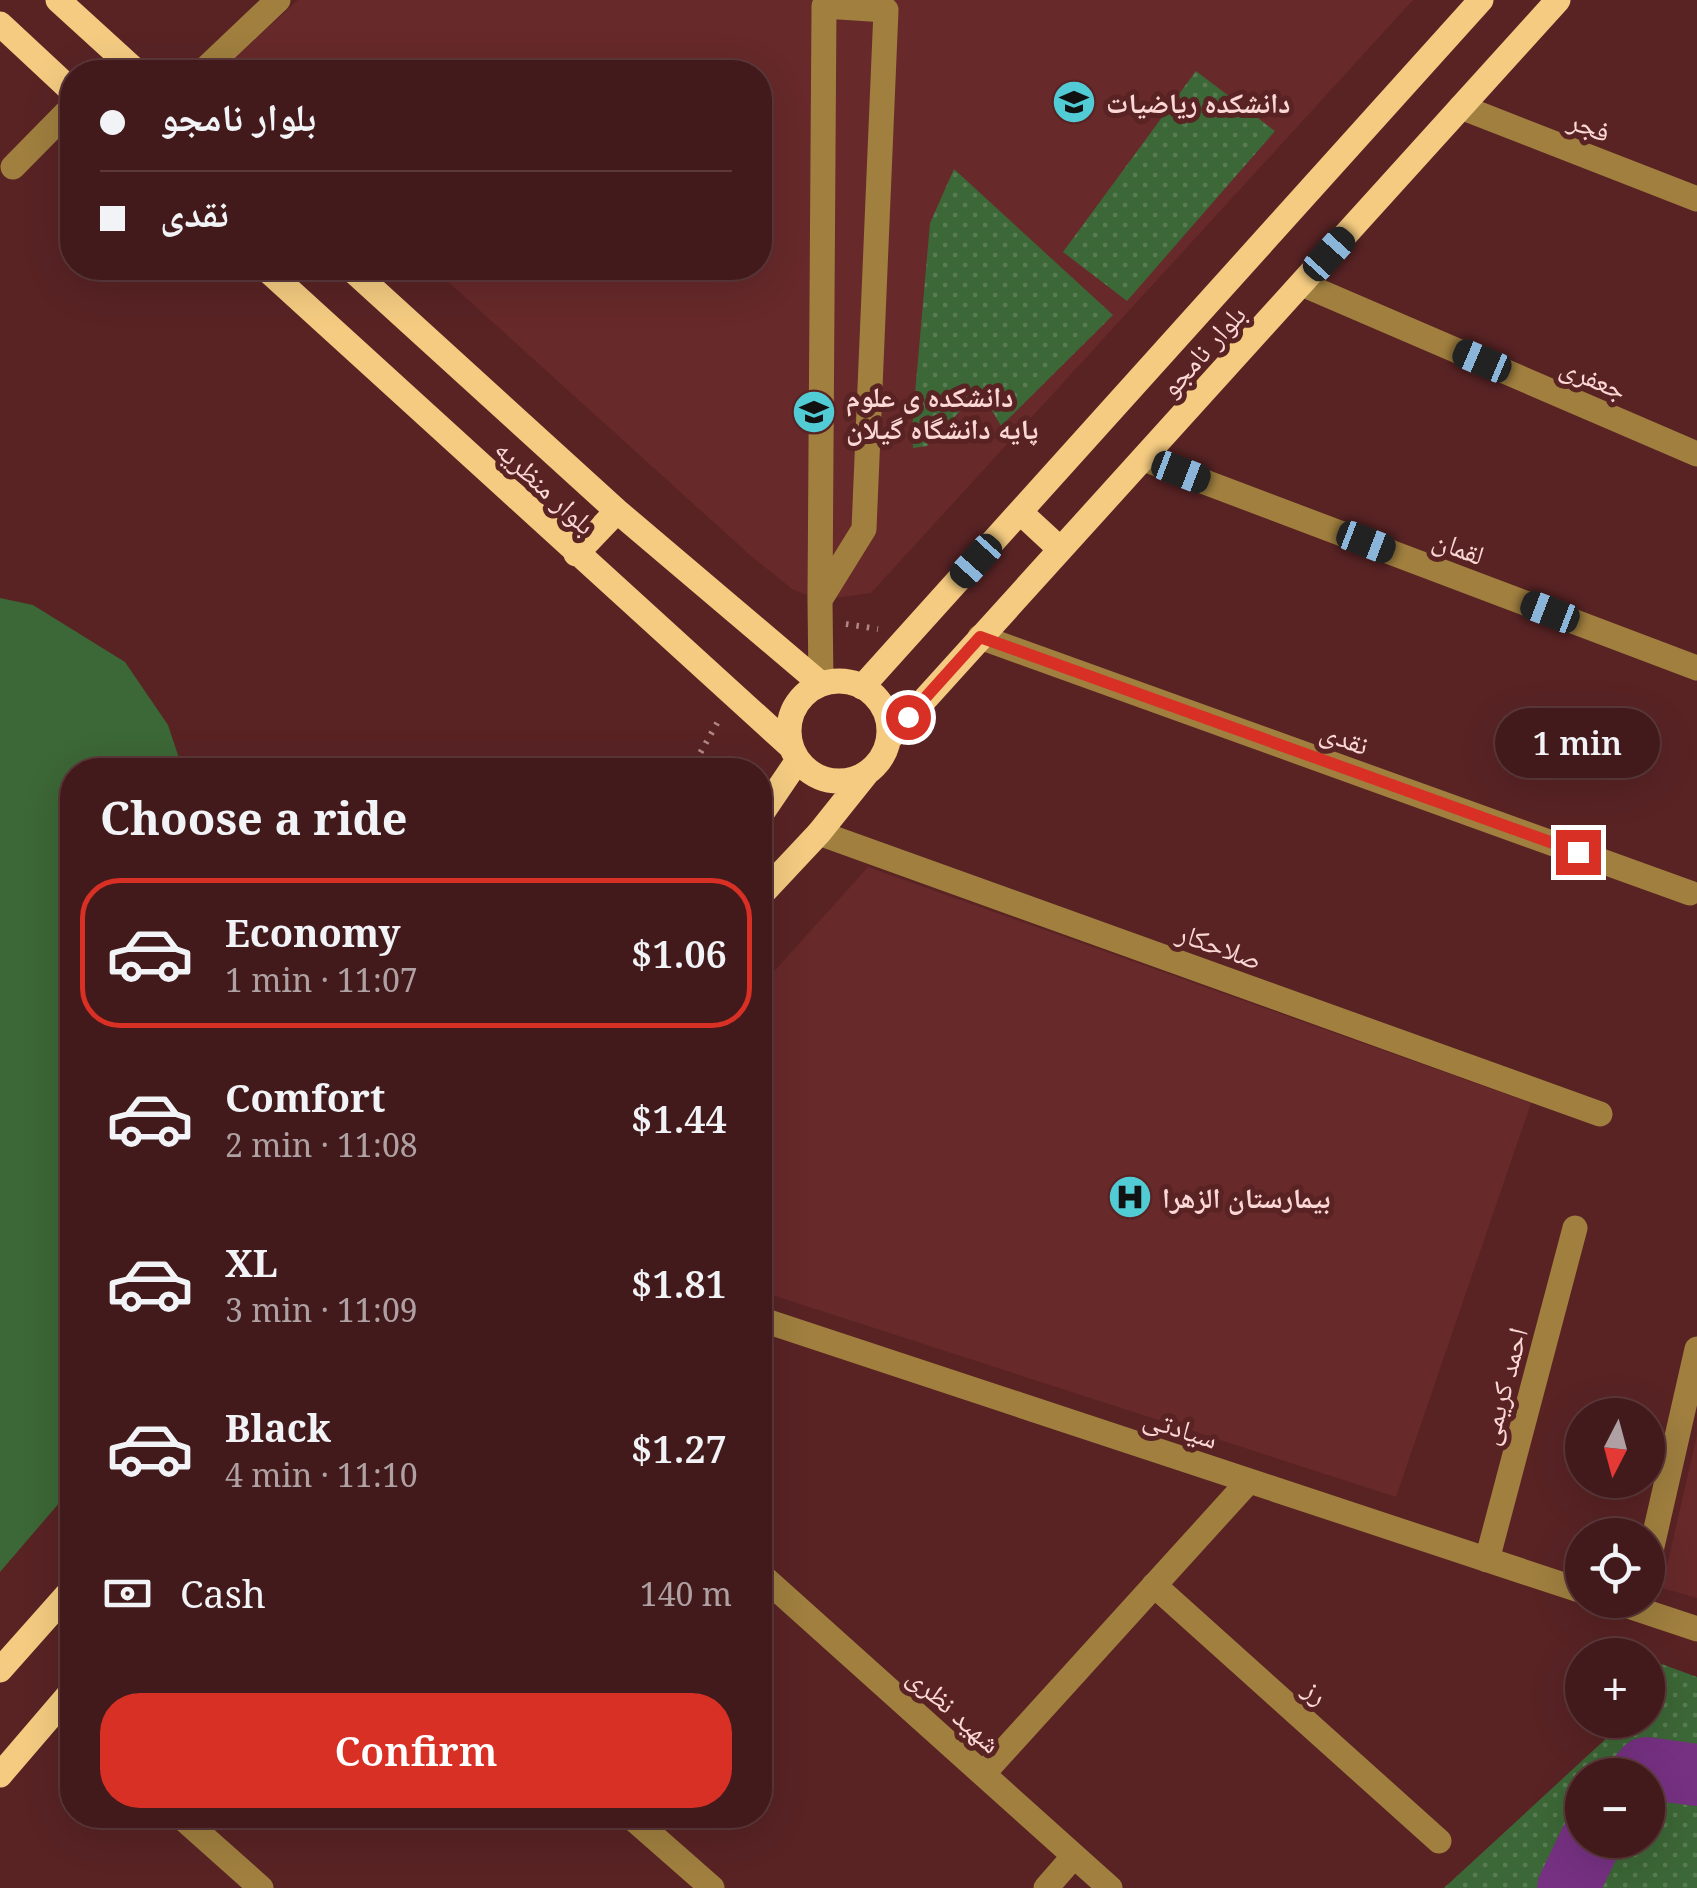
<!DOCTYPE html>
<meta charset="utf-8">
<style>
:root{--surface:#431a1b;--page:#4a2324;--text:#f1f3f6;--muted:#afa1a3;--line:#5b383a;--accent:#d93025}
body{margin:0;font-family:"Noto Serif","Noto Naskh Arabic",serif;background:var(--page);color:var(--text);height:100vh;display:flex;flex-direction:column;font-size:38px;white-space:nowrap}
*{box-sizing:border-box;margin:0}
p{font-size:32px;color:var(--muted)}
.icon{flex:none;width:55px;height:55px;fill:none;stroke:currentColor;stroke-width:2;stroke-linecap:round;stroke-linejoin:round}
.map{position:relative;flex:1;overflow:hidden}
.drawer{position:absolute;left:60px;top:758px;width:712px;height:1070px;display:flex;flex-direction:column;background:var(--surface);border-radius:40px;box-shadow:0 10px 40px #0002,0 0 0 2px var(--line)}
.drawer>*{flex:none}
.hud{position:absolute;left:60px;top:60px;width:712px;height:220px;border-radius:40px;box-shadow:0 10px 40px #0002,0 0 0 2px var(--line);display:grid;align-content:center;height:220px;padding:0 40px;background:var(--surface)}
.needle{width:65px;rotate:186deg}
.fabs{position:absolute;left:1565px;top:1398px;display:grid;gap:20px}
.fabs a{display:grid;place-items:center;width:100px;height:100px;border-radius:50%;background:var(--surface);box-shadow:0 10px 40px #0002,0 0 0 2px var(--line);font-size:50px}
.end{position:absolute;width:45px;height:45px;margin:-22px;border:12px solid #d93025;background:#fff;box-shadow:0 0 0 5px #fff}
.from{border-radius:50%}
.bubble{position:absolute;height:70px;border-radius:35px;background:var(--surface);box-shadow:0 10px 40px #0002,0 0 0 2px var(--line);font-size:32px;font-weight:600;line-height:70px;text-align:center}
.car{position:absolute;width:30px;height:60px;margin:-30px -15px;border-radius:12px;box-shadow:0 0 8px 2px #0007;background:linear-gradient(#222 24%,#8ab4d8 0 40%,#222 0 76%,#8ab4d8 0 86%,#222 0)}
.hud b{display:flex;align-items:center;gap:35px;height:95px;font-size:38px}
.hud b+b{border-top:2px solid var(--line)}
.hud i{width:25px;height:25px;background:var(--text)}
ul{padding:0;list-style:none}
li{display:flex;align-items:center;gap:30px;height:150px;margin:0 20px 15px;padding:0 20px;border:5px solid transparent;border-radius:40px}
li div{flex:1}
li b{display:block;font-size:38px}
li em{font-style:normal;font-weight:600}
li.current{border-color:var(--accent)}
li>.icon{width:90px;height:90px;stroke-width:1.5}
h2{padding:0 40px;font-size:45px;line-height:120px}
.pay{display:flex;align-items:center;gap:25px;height:110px;padding:0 40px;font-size:38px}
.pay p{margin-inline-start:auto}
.button{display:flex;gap:20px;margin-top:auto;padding:20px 40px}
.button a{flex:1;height:115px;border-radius:40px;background:var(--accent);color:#fff;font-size:40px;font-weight:600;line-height:115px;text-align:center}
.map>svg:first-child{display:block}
</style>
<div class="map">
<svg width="1697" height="1888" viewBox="0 0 1697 1888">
<defs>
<pattern id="grass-dots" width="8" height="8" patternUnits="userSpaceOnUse" patternTransform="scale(2.5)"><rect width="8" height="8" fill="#3c6736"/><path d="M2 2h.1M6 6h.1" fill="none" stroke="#597c52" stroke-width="1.8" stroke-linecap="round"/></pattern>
</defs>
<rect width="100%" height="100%" fill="#592324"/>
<path fill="#67292a" d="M298 0H1413L871 593 820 600 792 589 751 556 433 268H760V72H220Z
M868 867 1531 1103 1396 1497 760 1291V987Z
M1697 1435V1598L1662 1588Z"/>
<path fill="url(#grass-dots)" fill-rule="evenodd" d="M1196 71 1275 131 1127 301 1063 252Z
M954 169 1113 315 1001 426 980 390 927 446 913 448 912 428 930 223Z
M1656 1662 1697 1677V1888H1444L1611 1734 1620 1720H1648V1675ZM1582 1775H1648V1840H1582Z"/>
<path fill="#3c6736" d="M0 598 33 605 125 662 168 725 183 770H72V1488L0 1572Z"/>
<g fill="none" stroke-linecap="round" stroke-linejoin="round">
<path stroke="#763182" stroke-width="62" d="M1640 1775 1646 1768 1697 1775
M1568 1888 1591 1840"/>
<path stroke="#b28685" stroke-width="6" stroke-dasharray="2.5 8" stroke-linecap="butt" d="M846 624 878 629
M699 770 694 764 720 718"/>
<path stroke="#a07f3f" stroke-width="25" d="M202 72 278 0
M1461 107 1697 199
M13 167 72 107
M1302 284 1697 454
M1144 459 1697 668
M820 600 864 529 886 10 824 6 820 600 821 684
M980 637 1690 893
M819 833 1600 1114
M760 1319 1582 1591
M1487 1560 1575 1228
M1648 1564 1697 1349
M760 1574 1110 1888
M1154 1585 1439 1841
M1610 1600 1697 1629
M983 1774 1249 1481
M179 1815 261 1888
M629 1815 712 1888
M1046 1888 1074 1856"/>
<path stroke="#f4cb81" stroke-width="25" d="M58 0 137 72
M0 24 72 91
M265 268 790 746
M350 268 617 511 821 684
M1020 512 1060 549
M576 554 617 511
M789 731a50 50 0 1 1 100 0a50 50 0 1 1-100 0Z
M862 687 1481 0
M889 739 1558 0
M760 816 798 760
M760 896 819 833 867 773
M0 1670 72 1589
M0 1775 72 1691"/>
</g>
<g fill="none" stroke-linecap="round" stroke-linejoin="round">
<path stroke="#d93025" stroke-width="12" d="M908 717 980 637 1578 852"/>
</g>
<defs>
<g id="university-disc" transform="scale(2.25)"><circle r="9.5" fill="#51ccd4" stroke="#592324"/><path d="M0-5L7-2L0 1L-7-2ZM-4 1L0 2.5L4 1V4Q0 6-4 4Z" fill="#111"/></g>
<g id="hospital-disc" transform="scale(2.25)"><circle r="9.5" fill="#51ccd4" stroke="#592324"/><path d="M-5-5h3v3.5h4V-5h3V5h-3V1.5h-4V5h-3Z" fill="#111"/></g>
</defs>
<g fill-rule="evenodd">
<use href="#university-disc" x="1074" y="102"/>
<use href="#university-disc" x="814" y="412"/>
<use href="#hospital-disc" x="1130" y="1197"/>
</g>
<g text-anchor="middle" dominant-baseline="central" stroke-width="10" stroke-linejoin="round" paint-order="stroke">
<g font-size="28" font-weight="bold" fill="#fbd7d5" stroke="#592324" text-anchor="start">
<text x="1106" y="102">دانشکده ریاضیات</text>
<text x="846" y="396">دانشکده ی علوم<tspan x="846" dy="32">پایه دانشگاه گیلان</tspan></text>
<text x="1162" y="1197">بیمارستان الزهرا</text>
</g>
<g font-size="28" fill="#fbd7d5" stroke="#592324">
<text transform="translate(1590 125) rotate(21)">فجر</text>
<text transform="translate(1202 350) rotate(-48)">بلوار نامجو</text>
<text transform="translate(1594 377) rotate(23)">جعفری</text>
<text transform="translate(546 486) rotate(43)">بلوار منظریه</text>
<text transform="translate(1459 546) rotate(21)">لقمان</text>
<text transform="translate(1345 737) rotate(20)">نقدی</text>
<text transform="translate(1220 945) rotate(20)">صلاحکار</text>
<text transform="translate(1502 1386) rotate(-75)">احمد کریمی</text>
<text transform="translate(1181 1427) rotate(18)">سیادتی</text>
<text transform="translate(1317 1691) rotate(42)">رز</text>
<text transform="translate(955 1709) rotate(42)">شهید نظری</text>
</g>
</g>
</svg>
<div class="fabs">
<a><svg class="needle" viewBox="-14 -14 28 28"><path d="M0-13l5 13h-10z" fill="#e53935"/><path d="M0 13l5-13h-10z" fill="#afa1a3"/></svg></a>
<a><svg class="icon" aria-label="locate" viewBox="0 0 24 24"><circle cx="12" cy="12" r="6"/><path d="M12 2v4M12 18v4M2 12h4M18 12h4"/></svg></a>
<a>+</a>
<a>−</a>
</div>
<i class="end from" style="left:908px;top:717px"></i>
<i class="end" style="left:1578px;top:852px"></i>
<div class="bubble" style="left:1495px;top:708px;width:165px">1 min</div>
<i class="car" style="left:1329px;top:254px;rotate:42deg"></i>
<i class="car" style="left:1482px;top:361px;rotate:293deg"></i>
<i class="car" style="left:1181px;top:472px;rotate:111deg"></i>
<i class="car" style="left:1366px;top:542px;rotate:111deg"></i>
<i class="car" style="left:976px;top:561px;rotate:222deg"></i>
<i class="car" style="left:1550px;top:612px;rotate:291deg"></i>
<div class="hud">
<b><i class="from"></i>بلوار نامجو</b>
<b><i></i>نقدی</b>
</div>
<section class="drawer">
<h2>Choose a ride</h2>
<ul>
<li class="current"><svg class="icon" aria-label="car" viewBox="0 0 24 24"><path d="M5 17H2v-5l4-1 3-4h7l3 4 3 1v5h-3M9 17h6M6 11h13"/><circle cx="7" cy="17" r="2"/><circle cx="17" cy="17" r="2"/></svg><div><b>Economy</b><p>1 min · 11:07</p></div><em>$1.06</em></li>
<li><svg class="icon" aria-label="car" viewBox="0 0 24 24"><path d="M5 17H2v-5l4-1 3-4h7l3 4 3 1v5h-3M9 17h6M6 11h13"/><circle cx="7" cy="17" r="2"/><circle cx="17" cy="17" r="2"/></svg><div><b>Comfort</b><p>2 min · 11:08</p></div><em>$1.44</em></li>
<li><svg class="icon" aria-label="car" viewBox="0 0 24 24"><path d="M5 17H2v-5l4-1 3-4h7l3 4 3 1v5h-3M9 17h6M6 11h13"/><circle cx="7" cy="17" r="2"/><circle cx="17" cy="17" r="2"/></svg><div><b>XL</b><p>3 min · 11:09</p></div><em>$1.81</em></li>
<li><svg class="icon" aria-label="car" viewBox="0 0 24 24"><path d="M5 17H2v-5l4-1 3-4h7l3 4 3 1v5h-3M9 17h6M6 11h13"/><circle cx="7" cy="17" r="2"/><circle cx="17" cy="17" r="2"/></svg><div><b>Black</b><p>4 min · 11:10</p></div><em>$1.27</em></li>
</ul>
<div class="pay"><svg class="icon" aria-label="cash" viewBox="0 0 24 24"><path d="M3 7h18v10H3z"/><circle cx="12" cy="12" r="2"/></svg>Cash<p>140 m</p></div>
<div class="button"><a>Confirm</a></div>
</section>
</div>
